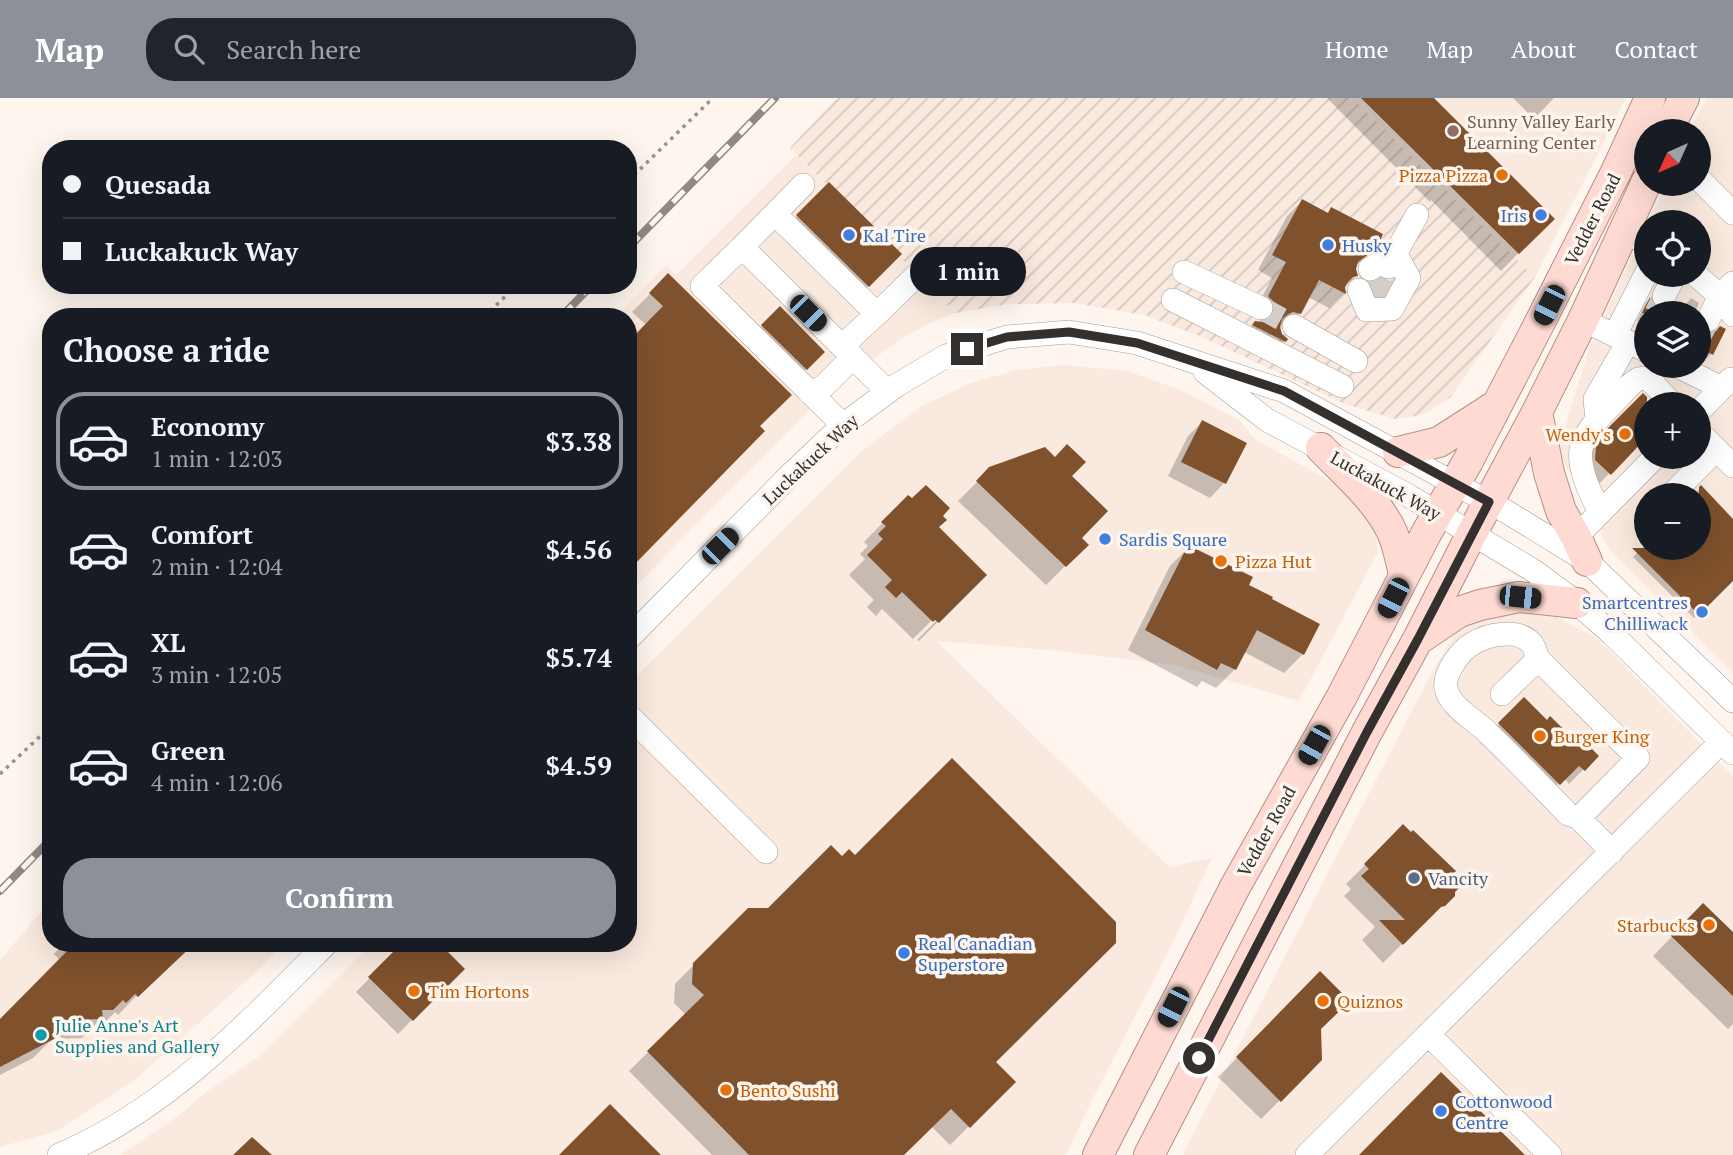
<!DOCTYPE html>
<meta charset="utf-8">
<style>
:root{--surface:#171b24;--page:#20242c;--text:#f1f3f6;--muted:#9ea1a6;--line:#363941;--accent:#8c9099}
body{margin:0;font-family:"PT Serif",serif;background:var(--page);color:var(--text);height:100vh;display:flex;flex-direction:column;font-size:26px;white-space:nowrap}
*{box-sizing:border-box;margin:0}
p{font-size:23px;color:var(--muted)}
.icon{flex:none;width:38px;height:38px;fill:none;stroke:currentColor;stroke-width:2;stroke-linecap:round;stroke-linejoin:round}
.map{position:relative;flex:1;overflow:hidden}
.panel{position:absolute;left:42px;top:210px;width:595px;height:644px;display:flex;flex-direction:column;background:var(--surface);border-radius:28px;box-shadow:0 7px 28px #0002}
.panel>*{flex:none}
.guide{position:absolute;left:42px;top:42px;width:595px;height:154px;border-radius:28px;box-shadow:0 7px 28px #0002;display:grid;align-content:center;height:154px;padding:0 21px;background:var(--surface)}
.needle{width:46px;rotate:225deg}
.fabs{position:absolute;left:1634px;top:21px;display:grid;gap:14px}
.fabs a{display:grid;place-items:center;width:77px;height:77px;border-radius:50%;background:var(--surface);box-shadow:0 7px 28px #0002;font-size:35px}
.end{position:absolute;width:32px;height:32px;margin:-16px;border:9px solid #33302e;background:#fff;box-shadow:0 0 0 4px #fff}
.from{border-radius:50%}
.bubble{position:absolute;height:49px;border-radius:24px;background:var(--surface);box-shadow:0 7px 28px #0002;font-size:23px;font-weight:800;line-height:49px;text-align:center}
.car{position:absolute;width:21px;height:42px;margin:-21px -10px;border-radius:9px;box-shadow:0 0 5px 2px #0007;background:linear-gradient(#222 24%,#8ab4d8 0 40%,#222 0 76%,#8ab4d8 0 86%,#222 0)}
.guide b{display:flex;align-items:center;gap:24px;height:66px;font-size:26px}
.guide b+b{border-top:2px solid var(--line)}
.guide i{width:18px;height:18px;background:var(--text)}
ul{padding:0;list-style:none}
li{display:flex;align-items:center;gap:21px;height:98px;margin:0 14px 10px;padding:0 7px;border:4px solid transparent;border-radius:28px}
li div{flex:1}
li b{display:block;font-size:26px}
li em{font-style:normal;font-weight:800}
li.selected{border-color:var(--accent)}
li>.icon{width:63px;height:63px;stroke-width:1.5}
h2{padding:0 21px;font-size:32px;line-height:84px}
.cta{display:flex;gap:14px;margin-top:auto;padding:14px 21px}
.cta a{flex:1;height:80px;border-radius:28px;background:var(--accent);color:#fff;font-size:28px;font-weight:800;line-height:80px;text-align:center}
header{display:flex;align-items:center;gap:42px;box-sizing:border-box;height:98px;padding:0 35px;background:var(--accent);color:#fff}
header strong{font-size:33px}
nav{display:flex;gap:38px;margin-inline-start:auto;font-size:24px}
.search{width:490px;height:63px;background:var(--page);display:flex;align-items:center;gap:18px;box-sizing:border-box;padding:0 24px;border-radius:28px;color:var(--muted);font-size:26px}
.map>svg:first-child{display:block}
</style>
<header>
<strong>Map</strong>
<div class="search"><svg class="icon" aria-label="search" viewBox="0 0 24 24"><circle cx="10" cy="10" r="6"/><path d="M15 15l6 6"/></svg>Search here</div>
<nav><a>Home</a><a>Map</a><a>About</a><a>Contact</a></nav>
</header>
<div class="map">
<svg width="1733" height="1057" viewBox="0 0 1733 1057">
<defs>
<pattern id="industrial-furrows" width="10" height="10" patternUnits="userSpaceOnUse" patternTransform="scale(1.75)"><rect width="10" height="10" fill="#f9e9de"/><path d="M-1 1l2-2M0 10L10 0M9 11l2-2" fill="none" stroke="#d6c8bf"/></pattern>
</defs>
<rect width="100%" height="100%" fill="#fef5ef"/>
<path fill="#f9e9de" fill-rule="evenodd" d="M1352 0H1626L1535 179Z
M1706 0H1733V576L1609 451 1558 352 1590 248 1647 127V177H1699V124H1648L1666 86H1699V33H1690ZM1647 215H1699V268H1647ZM1647 306H1699V359H1647ZM1647 397H1699V450H1647Z
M796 57 956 215 928 226 901 241 844 282 809 312 628 496V219H615L666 167 676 177Z
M1064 267 1127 273 1181 292 1239 322 1256 342 1353 396 1374 427 1378 454 1299 603 1175 567 1051 552 936 543 1169 769 1212 760 1172 846 1090 1006 1066 1057H120L178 1018 206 994 258 959 372 845H628V587L861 354 920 309 968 286 1016 272Z
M1532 507 1595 539 1733 678V1057H1184L1186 1050 1422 593 1462 522Z
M51 802V845H284L253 877 132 984 57 1033 0 1049V862Z"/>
<path fill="url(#industrial-furrows)" d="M837 0H1352L1535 179 1450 300 1422 317 1395 321 1345 306 1202 239 1144 217 1074 205 1008 206 956 215 790 50Z"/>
<path fill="#0003" d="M1327 0H1431L1552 121 1501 173 1431 102 1430 104Z
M1513 0H1554L1534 21Z
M829 86 900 156 864 192 793 122Z
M1302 103 1326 116 1332 111 1374 150 1355 168 1356 178 1344 190V195L1329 210 1308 199 1300 215 1284 230 1278 229 1285 243 1270 258 1240 240 1255 224 1261 226 1258 218 1254 214 1272 180 1258 172 1287 118Z
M668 178 758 328 632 214Z
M1381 183 1388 185 1382 196 1378 201H1372L1368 190 1372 186Z
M1691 200 1699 205 1695 215H1647V228L1637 223 1645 206 1649 202 1656 212 1664 214 1683 210Z
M780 210 823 254 792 285 748 242Z
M1699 234 1711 256 1706 261 1699 257Z
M1642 298 1651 306H1647V337L1595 390 1590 352Z
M1202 324 1244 346 1224 385 1210 400 1168 378 1188 338Z
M990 371 1070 378 1080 440 1086 447 1046 487 958 403Z
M1701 390 1733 422V480L1694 520 1633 459 1647 445V450H1699V397H1693Z
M908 399 984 477 919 543 917 542 940 519 938 516 913 541 882 511 876 518 867 509 874 502 849 477 865 461 860 456 868 448 864 444Z
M1189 449 1303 556 1284 575 1244 554 1235 571 1216 590 1202 583 1197 589 1128 552 1170 468Z
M1524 601 1547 624 1581 651 1597 658 1569 686 1564 680 1545 700 1485 640Z
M1403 729 1453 794V797L1424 826 1421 827 1383 865 1362 842 1375 829 1344 798 1351 791 1346 786Z
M1703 807 1733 837V926L1728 931 1653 858Z
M749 811 993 964 1013 984 950 1047 931 1028 902 1057H712L629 973 686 917 674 905 675 886Z
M64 845H192L152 886 149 885 118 917 115 914 106 923 103 919 82 940 52 941 33 960 0 977V923L60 862 54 856Z
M404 845 462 871 398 936 356 894Z
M1320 876 1321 961 1261 1021 1218 979Z"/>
<path fill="#7f512c" d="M1361 0H1434L1555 121 1519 156Z
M829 84 902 156 869 189 796 117Z
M1302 101 1328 115 1331 109 1383 136 1376 151 1358 164 1356 171 1358 178 1353 179 1348 184 1345 189 1346 196 1319 182 1301 216 1293 214 1288 216 1282 221 1280 229 1282 236 1288 241 1286 244 1252 227 1255 223 1262 224 1268 222 1274 215 1275 208 1273 203 1268 198 1286 164 1272 157Z
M668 175 792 297 760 328 765 333 628 473V244L663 208 649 195Z
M1650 199 1653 206 1658 211 1665 212 1671 210 1676 205 1696 215H1642Z
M780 208 825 254 807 272 761 227Z
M1720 228 1726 231 1713 257 1699 249V232L1710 236 1716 233Z
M1643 295 1647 299V339L1611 377 1595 362 1596 348 1607 331Z
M1202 322 1247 345 1226 386 1181 364Z
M1067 346 1086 364 1072 378 1108 413 1082 440 1089 447 1066 469 976 383 989 369 1045 349 1055 359Z
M926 387 950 410 943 418 947 422 939 429 987 477 939 525 935 522 933 524 902 494 896 500 885 489 892 482 867 457 883 441 878 436 886 428 881 424 908 397 912 400Z
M1701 387 1733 421V483L1699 517 1632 450H1699V389Z
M1188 447 1253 479 1249 487 1273 499 1272 501 1320 526 1304 557 1257 532 1236 572 1221 565 1217 572 1145 532Z
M1524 599 1547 622 1550 618 1581 648 1585 644 1599 658 1585 673 1579 668 1560 687 1498 625Z
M952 660 1116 824V845L996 964 1016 984 970 1030 951 1011 904 1057H749L647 953 704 897 692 886 693 865 748 810H768L831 747 842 758 849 751 855 757Z
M1403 726 1411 734 1413 732 1456 773 1451 779 1460 789 1455 794V798L1445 808 1441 809 1403 847 1379 822H1405L1361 778 1369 771 1364 766Z
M1703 805 1733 834V898L1671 838Z
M75 845H195L138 899 135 896 126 905 123 902 113 912H102L103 921 72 922 54 941 0 969V921Z
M402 845H439L465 871 413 923 368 879Z
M1320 873 1350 903 1321 931 1322 962 1281 1004 1236 959Z
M1441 974 1525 1057H1359Z
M610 1006 661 1057H559Z
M252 1039 272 1057H233Z"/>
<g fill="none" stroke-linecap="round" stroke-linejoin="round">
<path stroke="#d5cec8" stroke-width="23" stroke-dasharray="23 11" stroke-linecap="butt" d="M1373 200 1384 178
M1261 210 1294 228
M1656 215 1664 198
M1699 240 1708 222"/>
<g stroke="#a49d97" stroke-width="24">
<path id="minor" d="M1699 81 1733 115
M803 87 742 149 888 294
M775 116 877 216 919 175
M1624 134 1647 145
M742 149 702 188 843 327
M1388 169 1417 117
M1184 174 1261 210
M1696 177 1720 198 1733 217
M1359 192 1367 212 1392 211 1409 180 1395 155 1370 171
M1664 198 1675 177
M1173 202 1342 288
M1583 222 1647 253
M1708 222 1720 198 1733 185
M1294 228 1356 263
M1615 237 1647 174
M842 248 877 216
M1677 268 1722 290
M1205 274 1267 322 1409 398 1534 473 1577 505 1612 536 1733 655
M810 295 824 288 853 259
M1699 313 1731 281
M1597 322 1631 286 1638 281 1644 280 1651 283 1672 306
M1699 334 1733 368
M1671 397 1716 352
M1600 415C1591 396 1578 372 1581 351 1583 340 1590 330 1597 322L1595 301 1628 244
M1576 439 1655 359
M628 541 790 377 843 327 897 287 946 258 1007 239 1069 234 1137 245 1284 293 1507 414 1587 463 1733 603
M1538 561C1536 556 1535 550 1532 546 1519 530 1487 536 1472 546 1461 552 1443 576 1446 590 1450 610 1476 622 1489 636 1516 662 1542 689 1568 716L1579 720
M1502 596 1538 561 1638 660 1579 720 1612 754
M628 617 766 754
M1428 936 1550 1057
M59 1057C166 1012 247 926 327 845
M1307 1057 1721 644"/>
</g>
<g stroke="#b68e85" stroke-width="32">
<path id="major" d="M1667 33 1684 0
M1537 314 1549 375 1561 413 1576 439 1587 463
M1321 350C1345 375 1378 403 1392 434 1398 448 1401 462 1404 477
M1398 354 1439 344 1495 308
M1422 539 1459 514 1480 507 1519 499 1577 505
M1098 1057 1235 789 1341 600 1427 434 1468 363 1537 230 1616 74 1650 0
M1149 1057 1367 634 1418 541 1472 435 1537 314 1583 222 1647 83"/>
</g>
<path stroke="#99938f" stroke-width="3.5" stroke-dasharray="3.5 5" stroke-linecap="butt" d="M628 83 713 0
M484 219 517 187
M0 676 51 628"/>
<use href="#minor" stroke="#fff" stroke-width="23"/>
<use href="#major" stroke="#fedad2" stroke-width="30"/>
<g stroke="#8f8985" stroke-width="8">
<path id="rail" d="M628 150 775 0
M561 219 592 187
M0 793 51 741"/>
</g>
<use href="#rail" stroke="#fef5ef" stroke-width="5" stroke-dasharray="16" stroke-linecap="butt"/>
</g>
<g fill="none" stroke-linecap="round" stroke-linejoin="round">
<path stroke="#33302e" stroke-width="9" d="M967 251 1007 239 1069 234 1137 245 1284 293 1489 404 1418 541 1367 634 1199 960"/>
</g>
<circle fill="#8d6e63" stroke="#fef5ef" stroke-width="2.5" cx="1453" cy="33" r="7"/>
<g fill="#e8710a" stroke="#fef5ef" stroke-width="2.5">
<circle cx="1502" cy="77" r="7"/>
<circle cx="1625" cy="336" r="7"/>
<circle cx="1221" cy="463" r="7"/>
<circle cx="1540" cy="638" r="7"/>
<circle cx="1709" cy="827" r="7"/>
<circle cx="414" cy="893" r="7"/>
<circle cx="1323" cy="903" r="7"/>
<circle cx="726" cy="992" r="7"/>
</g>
<g fill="#3f7fe0" stroke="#fef5ef" stroke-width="2.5">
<circle cx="1541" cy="117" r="7"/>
<circle cx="849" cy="137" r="7"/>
<circle cx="1328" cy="147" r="7"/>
<circle cx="1105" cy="441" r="7"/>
<circle cx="1702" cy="514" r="7"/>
<circle cx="904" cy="855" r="7"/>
<circle cx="1441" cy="1013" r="7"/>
</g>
<circle fill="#5c6f8a" stroke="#fef5ef" stroke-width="2.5" cx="1414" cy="780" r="7"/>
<circle fill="#0f9aa8" stroke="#fef5ef" stroke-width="2.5" cx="41" cy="937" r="7"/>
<g text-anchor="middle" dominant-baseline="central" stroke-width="7" stroke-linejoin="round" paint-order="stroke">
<g font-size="18" fill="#785e54" stroke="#fef5ef" text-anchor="start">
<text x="1467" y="23">Sunny Valley Early<tspan x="1467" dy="21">Learning Center</tspan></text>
</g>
<g font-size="18" fill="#c56008" stroke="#fef5ef" text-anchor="start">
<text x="1488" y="77" text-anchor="end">Pizza Pizza</text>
<text x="1611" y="336" text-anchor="end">Wendy's</text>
<text x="1235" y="463">Pizza Hut</text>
<text x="1554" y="638">Burger King</text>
<text x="1695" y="827" text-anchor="end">Starbucks</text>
<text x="428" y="893">Tim Hortons</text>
<text x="1337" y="903">Quiznos</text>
<text x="740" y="992">Bento Sushi</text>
</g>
<g font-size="18" fill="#366cbe" stroke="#fef5ef" text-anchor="start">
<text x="1527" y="117" text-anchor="end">Iris</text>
<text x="863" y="137">Kal Tire</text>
<text x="1342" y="147">Husky</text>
<text x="1119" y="441">Sardis Square</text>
<text x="1688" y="504" text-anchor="end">Smartcentres<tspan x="1688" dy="21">Chilliwack</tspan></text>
<text x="918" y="845">Real Canadian<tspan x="918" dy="21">Superstore</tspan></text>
<text x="1455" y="1003">Cottonwood<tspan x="1455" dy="21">Centre</tspan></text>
</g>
<g font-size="18" fill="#33302e" stroke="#fef5ef">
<text transform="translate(1592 121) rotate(-63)">Vedder Road</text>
<text transform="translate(810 361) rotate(-43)">Luckakuck Way</text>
<text transform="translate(1386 387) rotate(29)">Luckakuck Way</text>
<text transform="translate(1266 733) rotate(-61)">Vedder Road</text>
</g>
<g font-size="18" fill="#4e5e75" stroke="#fef5ef" text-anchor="start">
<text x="1428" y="780">Vancity</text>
</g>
<g font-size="18" fill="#0d838f" stroke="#fef5ef" text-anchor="start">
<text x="55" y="927">Julie Anne's Art<tspan x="55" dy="21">Supplies and Gallery</tspan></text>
</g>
</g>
</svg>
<div class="fabs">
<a><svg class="needle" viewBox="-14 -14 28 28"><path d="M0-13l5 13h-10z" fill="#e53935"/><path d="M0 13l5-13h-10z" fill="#9ea1a6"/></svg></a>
<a><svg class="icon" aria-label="locate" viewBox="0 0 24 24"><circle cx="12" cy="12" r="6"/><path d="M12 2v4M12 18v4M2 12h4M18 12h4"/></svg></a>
<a><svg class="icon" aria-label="layers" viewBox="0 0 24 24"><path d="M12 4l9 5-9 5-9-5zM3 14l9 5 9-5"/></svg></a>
<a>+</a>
<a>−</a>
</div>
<i class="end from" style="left:1199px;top:960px"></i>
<i class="end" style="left:967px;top:251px"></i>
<div class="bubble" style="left:910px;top:149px;width:116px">1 min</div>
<i class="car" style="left:1549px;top:207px;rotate:207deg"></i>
<i class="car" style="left:808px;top:215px;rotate:135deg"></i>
<i class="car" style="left:720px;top:448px;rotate:45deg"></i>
<i class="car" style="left:1520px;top:499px;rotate:96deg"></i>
<i class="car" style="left:1393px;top:500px;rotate:207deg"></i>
<i class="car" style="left:1314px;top:647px;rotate:209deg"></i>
<i class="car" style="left:1173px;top:909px;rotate:207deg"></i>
<div class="guide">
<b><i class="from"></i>Quesada</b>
<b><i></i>Luckakuck Way</b>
</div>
<section class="panel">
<h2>Choose a ride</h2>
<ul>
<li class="selected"><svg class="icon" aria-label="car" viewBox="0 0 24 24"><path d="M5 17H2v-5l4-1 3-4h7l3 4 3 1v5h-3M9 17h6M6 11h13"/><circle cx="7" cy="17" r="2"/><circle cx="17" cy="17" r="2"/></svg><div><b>Economy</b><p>1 min · 12:03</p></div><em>$3.38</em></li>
<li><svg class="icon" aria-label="car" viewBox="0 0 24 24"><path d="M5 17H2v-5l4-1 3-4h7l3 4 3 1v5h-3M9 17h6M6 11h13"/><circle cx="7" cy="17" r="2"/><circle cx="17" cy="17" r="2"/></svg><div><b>Comfort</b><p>2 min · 12:04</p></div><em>$4.56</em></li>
<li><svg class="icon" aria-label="car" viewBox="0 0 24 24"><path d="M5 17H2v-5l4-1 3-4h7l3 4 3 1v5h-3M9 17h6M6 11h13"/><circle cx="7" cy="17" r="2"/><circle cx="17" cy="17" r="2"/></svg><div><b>XL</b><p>3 min · 12:05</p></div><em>$5.74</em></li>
<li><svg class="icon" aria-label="car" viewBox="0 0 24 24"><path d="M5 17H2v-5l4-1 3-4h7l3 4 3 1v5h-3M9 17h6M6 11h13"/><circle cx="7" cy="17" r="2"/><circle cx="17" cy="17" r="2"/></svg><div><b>Green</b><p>4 min · 12:06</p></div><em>$4.59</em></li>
</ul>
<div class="cta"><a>Confirm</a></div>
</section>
</div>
